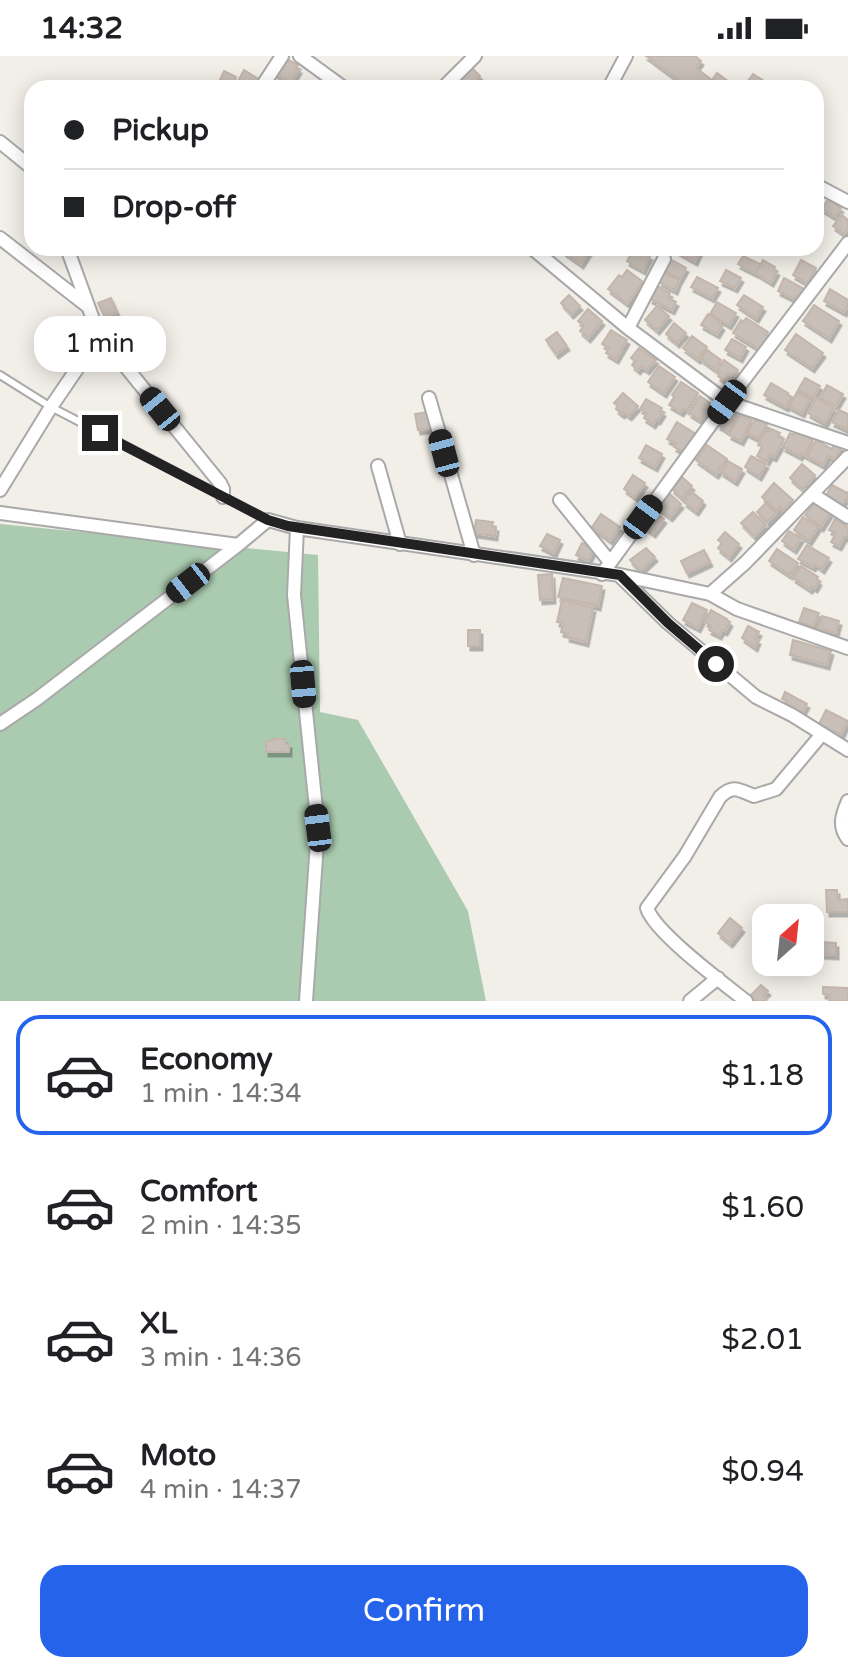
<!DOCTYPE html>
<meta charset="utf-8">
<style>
:root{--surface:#fff;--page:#f2f2f2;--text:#202124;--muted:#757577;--line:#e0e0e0;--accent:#2563eb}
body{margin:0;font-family:"Varela Round",sans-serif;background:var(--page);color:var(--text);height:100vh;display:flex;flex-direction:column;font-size:30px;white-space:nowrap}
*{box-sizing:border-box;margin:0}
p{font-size:26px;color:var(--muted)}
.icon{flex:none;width:44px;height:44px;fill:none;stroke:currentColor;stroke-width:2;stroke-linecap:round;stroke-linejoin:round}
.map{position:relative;height:945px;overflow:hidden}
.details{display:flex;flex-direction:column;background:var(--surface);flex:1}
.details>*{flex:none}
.top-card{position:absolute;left:24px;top:24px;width:800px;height:176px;border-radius:24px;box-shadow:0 4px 20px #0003;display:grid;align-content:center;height:176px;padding:0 40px;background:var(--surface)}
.needle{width:52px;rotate:27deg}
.tools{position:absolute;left:752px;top:848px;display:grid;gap:16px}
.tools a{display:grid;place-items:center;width:72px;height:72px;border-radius:16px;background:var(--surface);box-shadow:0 4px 20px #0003;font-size:40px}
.end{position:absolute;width:36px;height:36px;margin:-18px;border:10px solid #222;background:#fff;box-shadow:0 0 0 4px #fff}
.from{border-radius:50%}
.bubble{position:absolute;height:56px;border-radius:24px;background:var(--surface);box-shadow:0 4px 20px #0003;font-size:26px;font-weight:600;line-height:56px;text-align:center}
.car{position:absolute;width:24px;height:48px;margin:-24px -12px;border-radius:10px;box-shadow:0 0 6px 2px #0007;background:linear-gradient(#222 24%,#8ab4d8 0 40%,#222 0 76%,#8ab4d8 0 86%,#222 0)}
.top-card b{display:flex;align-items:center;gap:28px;height:76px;font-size:30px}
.top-card b+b{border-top:2px solid var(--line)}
.top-card i{width:20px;height:20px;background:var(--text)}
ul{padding:14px 0 0;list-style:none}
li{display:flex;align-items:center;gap:24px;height:120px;margin:0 16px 12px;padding:0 24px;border:4px solid transparent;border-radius:24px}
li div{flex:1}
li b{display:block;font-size:30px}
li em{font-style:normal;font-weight:600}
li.active{border-color:var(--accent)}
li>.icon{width:72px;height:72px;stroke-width:1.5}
.button{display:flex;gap:16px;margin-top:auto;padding:16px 40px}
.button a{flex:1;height:92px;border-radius:24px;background:var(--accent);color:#fff;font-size:32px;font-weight:600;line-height:92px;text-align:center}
.status{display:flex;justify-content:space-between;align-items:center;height:56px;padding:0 40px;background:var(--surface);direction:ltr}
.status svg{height:22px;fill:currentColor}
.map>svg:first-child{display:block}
</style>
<div class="status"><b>14:32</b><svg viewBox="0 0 49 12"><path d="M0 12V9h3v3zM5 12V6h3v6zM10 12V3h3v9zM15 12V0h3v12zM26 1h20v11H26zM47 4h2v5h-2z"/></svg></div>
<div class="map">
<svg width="848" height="945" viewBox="0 0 848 945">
<defs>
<filter id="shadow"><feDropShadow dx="2.5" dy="4.5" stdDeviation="0" flood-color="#0004"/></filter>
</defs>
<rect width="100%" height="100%" fill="#f2efe9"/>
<path fill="#aacbaf" d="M0 468 318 499 320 656 358 664 468 855 486 945H0Z"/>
<path fill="#c7bfb8" stroke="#c4b6ab" stroke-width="2" filter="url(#shadow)" d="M646 0H695L701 5 696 12 712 24 717 17 737 32H689Z
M283 1 298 9 296 12 299 13 291 27 274 17Z
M471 11 480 20 467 32 458 23Z
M244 14 260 24 255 32H251L238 25Z
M224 15 236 21 231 32H220L222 27 219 26Z
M753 18 769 28 767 32H743Z
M828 143 841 152 835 161 822 153Z
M842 159 848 164V173L844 178 833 170Z
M567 192H591L581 208 564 196Z
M634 192 650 200 643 214 627 205Z
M678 192H701L695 205 677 195Z
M743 200 760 208 755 217 738 208Z
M670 203 686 212 680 223 664 214Z
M763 204 775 211 774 214 777 215 771 226 756 217Z
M801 204 816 212 807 227 793 219Z
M627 214 643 226 627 247 608 233 619 219 622 221Z
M726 214 741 222 735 232 720 225Z
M664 216 679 224 675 234 659 226Z
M697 221 718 232 712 242 691 231Z
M784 222 806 234 802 242 796 239 794 243 778 235Z
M657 230 670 237 668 242 676 246 672 254 650 243Z
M830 233 848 244V250L844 256 824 245Z
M569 239 580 250 571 258 561 247Z
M744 239 763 251 756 262 737 249Z
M111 242 117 256 105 261 98 247Z
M717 246 736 257 729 269 710 258Z
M814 249 839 265 829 282 803 265Z
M657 250 669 260 657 274 645 264Z
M588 253 602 265 588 282 580 275 584 270 578 265Z
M708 258 720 265 719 268 722 270 717 278 701 269Z
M746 262 768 276 766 279 769 281 761 294 733 277 741 264 743 266Z
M674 267 686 277 677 287 666 278Z
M611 274 627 284 616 303 606 297 609 292 602 288Z
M557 276 567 290 556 298 546 284Z
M796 278 823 297 812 312 785 294Z
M692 280 707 291 698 303 683 292Z
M732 283 746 291 740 302 725 294Z
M639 292 656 304 647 314 641 310 638 314 632 309 635 305 631 302Z
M707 294 721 304 715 313 701 303Z
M724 304 738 314 729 328 718 320 720 317 717 315Z
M659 310 675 321 664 337 648 326Z
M805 322 820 330 813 342 798 334Z
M681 326 698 337 687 354 684 352 681 356 669 349 674 341 672 339Z
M771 327 788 337 787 338 792 341 786 351 764 339Z
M827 329 843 338 836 350 820 342Z
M797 336 810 343 802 357 789 350Z
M623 337 638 350 629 360 624 356 622 358 616 353 618 350 614 347Z
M700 340 714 350 705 362 702 360 700 364 689 357Z
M816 342 834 352 825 367 808 357Z
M646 343 662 352 660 355 663 356 658 364 656 363 653 368 644 362 647 357 640 353Z
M727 352 738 358 729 376 718 369Z
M839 354 848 358V374L832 366Z
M428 356 431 372 418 374 415 358Z
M740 359 752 364 741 385 729 379Z
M756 362 767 368 759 383 747 377Z
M677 366 696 378 685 397 674 391 676 388 667 383Z
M771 373 780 377 778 380 784 383 774 401 770 399 767 405 757 400 762 391 758 389 766 374 770 376Z
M795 375 813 384 805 399 802 397 800 400 783 391 790 377 793 379Z
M816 384 832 393 834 387 841 391 835 403 828 400 823 409 807 400Z
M646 389 662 398 655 411 639 402Z
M707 389 727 403 716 418 696 404Z
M751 400 766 408 759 420 745 411Z
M728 405 742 413 735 425 721 416Z
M802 408 815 419 803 433 790 422Z
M633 419 645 427 635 441 624 433Z
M682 421 692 430 682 442 672 433Z
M774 427 793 444 783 454 780 451 777 455 762 441Z
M832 429 847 437 848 436V445L845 443 842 448 826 440Z
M692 436 703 445 696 455 684 446Z
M670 438 681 448 670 461 658 452Z
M815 446 830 457 821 471 805 459Z
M766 447 776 457 767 466 757 456Z
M653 455 664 463 653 477 642 469Z
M753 456 766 469 754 480 741 467Z
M601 458 620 471 610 484 592 471Z
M803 461 818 471 809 485 794 474Z
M835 463 848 471V481H844L839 490 831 486 836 477 829 474Z
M476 464 493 466 492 470 496 471 495 480 474 477Z
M789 475 801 482 794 493 782 485Z
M725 476 739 488 729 501 718 492 722 487 718 484Z
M547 478 560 484 554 497 540 490Z
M582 487 594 493 588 505 576 499Z
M807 489 829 502 822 513 815 508 813 511 798 503Z
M646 492 655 501 640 515 630 504Z
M777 493 798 507 790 519 769 505Z
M704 494 710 506 687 517 681 505Z
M801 510 818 521 816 523 819 525 815 532 812 530 810 533 793 522Z
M552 518 553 543 540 544 538 519Z
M563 522 602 530 598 550 558 541Z
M562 544 593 552 586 586 567 581 568 578 561 576 563 567 557 566Z
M692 547 707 554 698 572 683 564Z
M804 552 819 557 813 571 799 566Z
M711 554 727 563V564L730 566 725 575 722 574 719 579 709 574 711 570 705 566Z
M822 560 839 565 836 577 818 572Z
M748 570 759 576 755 583 758 584 755 591 742 582Z
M468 574H480V590H468Z
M793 584 831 595 827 609 790 599Z
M785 636 807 648 802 657 785 649 787 645 782 643Z
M826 654 848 665 841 679 819 668Z
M273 683H285V688H289V696H266V685H273Z
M826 834H837L838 844 848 843V856H827Z
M730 862 742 872 730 887 718 877Z
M821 886 836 887V899L821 898Z
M761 929 768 935 763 940 767 943 765 945H755L750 940Z
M823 931 848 932V945H829L830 939 823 938Z"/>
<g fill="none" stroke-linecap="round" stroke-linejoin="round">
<g stroke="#a9a9a9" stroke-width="10">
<path id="lane" d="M0 319 51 351 268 464"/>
</g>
<g stroke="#a9a9a9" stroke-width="16">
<path id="street" d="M300 0 344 32
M261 32 282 0
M443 32 475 0
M609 32 626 0
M0 86 32 112
M816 129 848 146
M0 182 86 249
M67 192 94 266 100 279 220 427 223 433V441
M532 192 628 272 727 346 848 387
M628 272 664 203
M429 342 474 499
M378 410 400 488
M0 434 51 351 100 279
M812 438 848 461
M560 444 610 506
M0 457 238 489
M297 472 294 539 318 772 306 945
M602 518 727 346 848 187
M620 520 668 567 756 641 792 659 848 694
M710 538 737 553 848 592
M0 668 37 643 238 489 268 464 297 472 620 519 710 538 745 507 848 401
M848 745C842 759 838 770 848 783
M690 945 718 922
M746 945C723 927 654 876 647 852L685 800 720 741C733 728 739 734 754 740L776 733 822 678"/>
</g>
<use href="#lane" stroke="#fff" stroke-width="6"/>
<use href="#street" stroke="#fff" stroke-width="12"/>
</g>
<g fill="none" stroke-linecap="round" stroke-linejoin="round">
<path stroke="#222" stroke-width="10" d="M100 377 268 464 288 470 620 519 668 567 716 608"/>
</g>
</svg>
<div class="tools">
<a><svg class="needle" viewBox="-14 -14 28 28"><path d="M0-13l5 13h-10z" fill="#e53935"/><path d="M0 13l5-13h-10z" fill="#757577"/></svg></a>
</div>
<i class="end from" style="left:716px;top:608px"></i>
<i class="end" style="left:100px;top:377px"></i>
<div class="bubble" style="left:34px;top:260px;width:132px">1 min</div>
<i class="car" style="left:727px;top:346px;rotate:216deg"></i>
<i class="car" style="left:160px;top:353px;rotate:321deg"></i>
<i class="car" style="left:444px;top:397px;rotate:345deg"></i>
<i class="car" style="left:643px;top:461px;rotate:36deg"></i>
<i class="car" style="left:188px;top:527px;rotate:232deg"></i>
<i class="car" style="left:303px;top:628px;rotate:175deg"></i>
<i class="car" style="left:318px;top:772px;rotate:353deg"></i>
<div class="top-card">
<b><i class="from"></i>Pickup</b>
<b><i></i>Drop-off</b>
</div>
</div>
<section class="details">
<ul>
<li class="active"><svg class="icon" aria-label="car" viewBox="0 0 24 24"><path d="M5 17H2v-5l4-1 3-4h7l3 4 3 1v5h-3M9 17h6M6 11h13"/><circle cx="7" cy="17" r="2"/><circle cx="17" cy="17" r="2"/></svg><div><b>Economy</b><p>1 min · 14:34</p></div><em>$1.18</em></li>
<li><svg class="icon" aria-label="car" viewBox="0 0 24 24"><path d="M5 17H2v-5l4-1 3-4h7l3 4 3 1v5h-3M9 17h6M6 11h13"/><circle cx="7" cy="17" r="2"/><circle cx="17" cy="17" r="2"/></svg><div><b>Comfort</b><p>2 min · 14:35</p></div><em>$1.60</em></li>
<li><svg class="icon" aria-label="car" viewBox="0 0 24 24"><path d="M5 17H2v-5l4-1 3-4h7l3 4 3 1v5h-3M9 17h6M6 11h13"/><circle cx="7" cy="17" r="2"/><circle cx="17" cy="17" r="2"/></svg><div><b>XL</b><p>3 min · 14:36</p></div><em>$2.01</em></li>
<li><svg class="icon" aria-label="car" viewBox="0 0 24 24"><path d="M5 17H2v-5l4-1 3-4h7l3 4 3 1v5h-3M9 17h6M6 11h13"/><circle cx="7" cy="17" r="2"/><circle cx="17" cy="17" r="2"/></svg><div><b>Moto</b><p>4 min · 14:37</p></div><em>$0.94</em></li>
</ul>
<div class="button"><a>Confirm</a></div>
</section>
